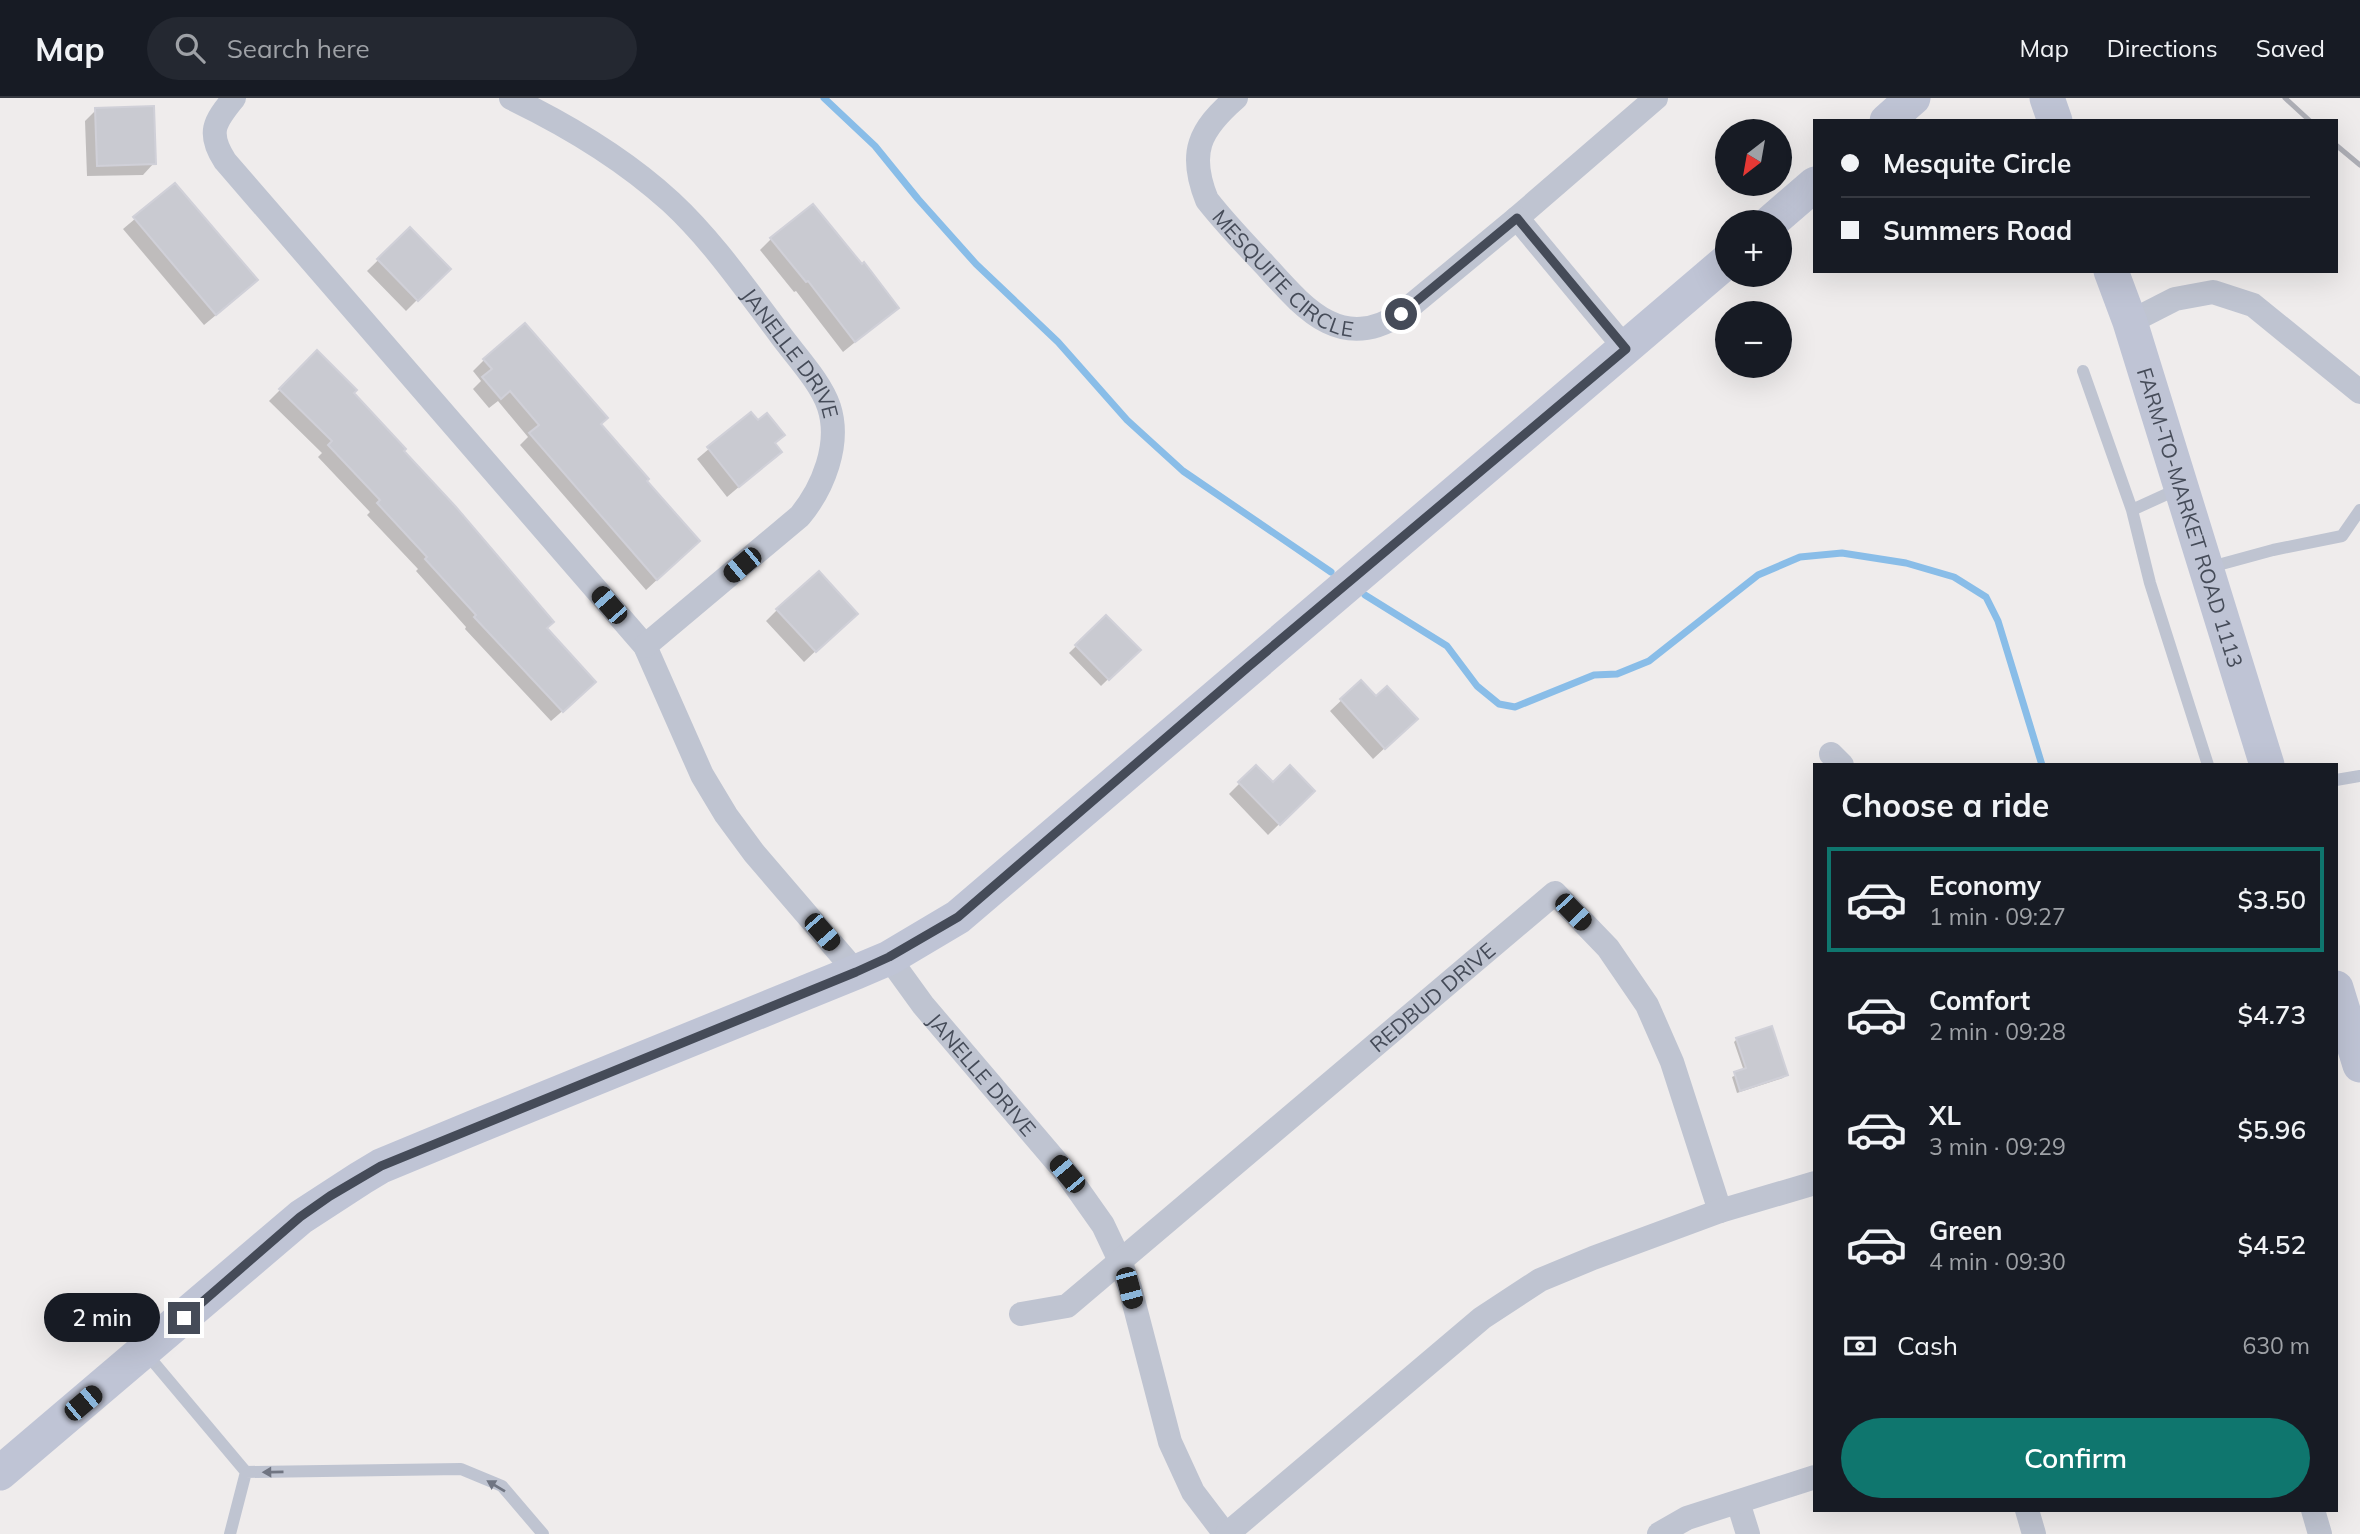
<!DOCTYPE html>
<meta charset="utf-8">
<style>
:root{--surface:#171b24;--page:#242831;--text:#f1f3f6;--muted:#9ea1a6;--line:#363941;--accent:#0f766e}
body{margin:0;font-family:Mulish,sans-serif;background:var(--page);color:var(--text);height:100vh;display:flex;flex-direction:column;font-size:26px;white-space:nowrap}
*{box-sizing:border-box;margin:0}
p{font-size:23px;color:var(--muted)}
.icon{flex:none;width:38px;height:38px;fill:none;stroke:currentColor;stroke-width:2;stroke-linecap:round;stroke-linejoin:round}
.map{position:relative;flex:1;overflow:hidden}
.details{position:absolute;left:1813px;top:665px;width:525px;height:749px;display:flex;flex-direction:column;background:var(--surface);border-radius:0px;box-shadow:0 7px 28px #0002}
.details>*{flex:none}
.hud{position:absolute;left:1813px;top:21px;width:525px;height:154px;border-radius:0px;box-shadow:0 7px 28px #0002;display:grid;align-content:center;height:154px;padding:0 28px;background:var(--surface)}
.needle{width:46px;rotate:211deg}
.controls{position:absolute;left:1715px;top:21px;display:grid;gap:14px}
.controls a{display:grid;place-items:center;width:77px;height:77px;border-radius:50%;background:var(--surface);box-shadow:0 7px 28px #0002;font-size:35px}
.end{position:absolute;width:32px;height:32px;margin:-16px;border:9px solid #454b58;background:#fff;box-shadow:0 0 0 4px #fff}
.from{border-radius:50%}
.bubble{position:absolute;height:49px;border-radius:24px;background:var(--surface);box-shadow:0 7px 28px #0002;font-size:23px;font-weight:600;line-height:49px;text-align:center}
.car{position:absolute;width:21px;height:42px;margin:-21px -10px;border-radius:9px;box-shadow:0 0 5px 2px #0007;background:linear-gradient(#222 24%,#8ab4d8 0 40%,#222 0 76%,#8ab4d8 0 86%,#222 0)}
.hud b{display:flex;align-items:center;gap:24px;height:66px;font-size:26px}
.hud b+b{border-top:2px solid var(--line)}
.hud i{width:18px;height:18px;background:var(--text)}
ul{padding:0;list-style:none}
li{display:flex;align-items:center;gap:21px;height:105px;margin:0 14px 10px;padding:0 14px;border:4px solid transparent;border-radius:0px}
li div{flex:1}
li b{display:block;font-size:26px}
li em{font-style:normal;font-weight:600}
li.active{border-color:var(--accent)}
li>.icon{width:63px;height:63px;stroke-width:1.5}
h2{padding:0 28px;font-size:32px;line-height:84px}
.pay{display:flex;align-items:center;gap:18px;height:77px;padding:0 28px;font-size:26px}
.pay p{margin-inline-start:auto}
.primary-button{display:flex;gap:14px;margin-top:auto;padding:14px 28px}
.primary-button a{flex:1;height:80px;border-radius:42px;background:var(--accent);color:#fff;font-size:28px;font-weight:600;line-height:80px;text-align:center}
header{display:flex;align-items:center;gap:42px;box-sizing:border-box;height:98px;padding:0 35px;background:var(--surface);border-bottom:2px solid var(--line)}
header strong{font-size:33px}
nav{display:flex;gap:38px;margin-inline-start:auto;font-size:24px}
.search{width:490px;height:63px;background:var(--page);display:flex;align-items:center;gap:18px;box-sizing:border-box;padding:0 24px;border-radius:38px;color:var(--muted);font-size:26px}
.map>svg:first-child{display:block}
</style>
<header>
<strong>Map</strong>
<div class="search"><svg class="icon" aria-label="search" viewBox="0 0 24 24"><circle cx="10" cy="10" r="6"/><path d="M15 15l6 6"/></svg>Search here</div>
<nav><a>Map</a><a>Directions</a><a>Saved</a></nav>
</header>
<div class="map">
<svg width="2360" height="1436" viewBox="0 0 2360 1436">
<rect width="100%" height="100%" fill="#efecec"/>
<path fill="#0003" d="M96 12 154 65 143 77 87 78 85 23Z
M174 88 245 193 204 227 123 131Z
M410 131 448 171 406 213 367 173Z
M771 141 897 210 843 254 796 193 794 194 760 152Z
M317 255 401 354 545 530 583 595 551 623 465 531 466 529 416 473 418 471 367 417 370 414 318 359 322 355 269 303Z
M484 262 599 327 644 384 687 454 646 492 520 347 528 339 498 303 489 310 473 291 481 283 473 273Z
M750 316 780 354 727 399 697 361Z
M777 512 844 526 804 564 766 523Z
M1106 519 1138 552 1101 588 1069 555Z
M1361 584 1404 632 1373 661 1330 613Z
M1256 669 1273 686 1313 693 1268 737 1229 696Z
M1737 941 1786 977 1783 980 1737 995 1732 979 1744 973 1734 944Z"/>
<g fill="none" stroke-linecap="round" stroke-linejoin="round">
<path stroke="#89bde8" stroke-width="7" d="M824 0 875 48 918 101 976 166 1058 244 1127 322 1183 373 1331 474
M1365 497 1447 548 1477 588 1499 606 1515 609 1594 577 1617 576 1649 563 1758 477 1800 459 1842 455 1906 465 1954 479 1986 499 1998 523 2042 667"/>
</g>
<path fill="#c9cad1" stroke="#d0d0d8" stroke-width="2" d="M154 8 156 66 97 68 95 10Z
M175 85 258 182 216 217 133 119Z
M813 106 862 166 864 164 899 210 855 244 808 183 806 184 770 140Z
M410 129 451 171 418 203 377 161Z
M525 225 608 320 601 326 649 381 647 383 700 443 657 482 529 335 539 327 510 293 501 301 482 279 492 271 483 261Z
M317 252 357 292 354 295 406 351 404 353 456 409 554 524 547 530 596 584 563 614 474 519 476 517 425 461 427 459 377 405 380 402 328 347 332 343 279 291Z
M751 314 758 322 767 315 785 337 775 345 782 354 739 389 707 349Z
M819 473 858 516 816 554 776 511Z
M1106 517 1141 552 1109 582 1075 547Z
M1361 582 1376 598 1387 588 1418 621 1385 651 1340 601Z
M1256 667 1273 684 1290 667 1315 693 1280 727 1238 684Z
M1772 928 1788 977 1740 993 1734 974 1746 970 1736 940Z"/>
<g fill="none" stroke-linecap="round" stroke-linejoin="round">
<path stroke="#bfc4d1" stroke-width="12" d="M2083 273 2132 412 2178 391
M2132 412 2150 485 2208 667
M2207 470 2273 452 2342 438 2360 412
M2336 682 2360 678
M145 1254 246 1374
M230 1436 246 1374 461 1371 502 1388 543 1436"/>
<g stroke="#bfc4d1" stroke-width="24">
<path d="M234 0C214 24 207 35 225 63L645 548 702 677 726 717 754 755 856 874"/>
<path id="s1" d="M511 0C569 28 623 60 671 104 712 142 745 190 779 235 794 256 821 284 829 309 841 346 823 390 800 418L645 548"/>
<path id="s2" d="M1236 0C1199 32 1188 55 1207 102 1225 125 1245 146 1265 167 1304 210 1340 255 1401 216L1517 120 1656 0"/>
<path d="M1517 120 1626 251"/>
<path d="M2130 224 2175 201 2213 194 2253 207 2360 294"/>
<path d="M1831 656 1842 667"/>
<path id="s3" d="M889 860 923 907 1067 1076 1103 1127 1120 1163 1130 1190 1170 1344 1193 1394 1225 1436"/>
<path id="s4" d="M1021 1216 1067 1208 1555 795 1608 850 1647 907 1672 964 1720 1113"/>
<path d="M1738 1404 1748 1436"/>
<path d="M2027 1412 2034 1436"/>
<path d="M2313 1412 2320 1436"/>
<path d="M1227 1436 1482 1220 1540 1182 1593 1160 1720 1113 1815 1085"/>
<path d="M1659 1436 1687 1420 1815 1379"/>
</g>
<g stroke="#bfc4d5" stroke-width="35">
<path d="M2047 0 2055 23"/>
<path d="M1887 23 1913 0"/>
<path d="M1771 124 1815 86"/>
<path id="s5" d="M2111 173 2130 224 2267 667"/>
<path d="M2336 890 2360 967"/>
<path d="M0 1375 301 1119 361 1080 381 1068 480 1027 856 874 889 860 958 819 1727 163"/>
</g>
<path stroke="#aeafb6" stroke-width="5" d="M2285 0 2310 23
M2336 47 2360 67"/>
</g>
<defs><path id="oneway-solid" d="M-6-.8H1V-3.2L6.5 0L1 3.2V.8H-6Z" transform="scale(1.75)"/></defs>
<g fill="#707582">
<use href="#oneway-solid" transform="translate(273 1374) rotate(179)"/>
<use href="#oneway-solid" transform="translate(496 1388) rotate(-149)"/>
</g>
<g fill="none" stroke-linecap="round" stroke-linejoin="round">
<path stroke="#454b58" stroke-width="9" d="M184 1220 300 1119 330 1098 381 1068 856 874 889 859 958 819 1248 569 1626 251 1517 120 1401 216"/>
</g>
<g text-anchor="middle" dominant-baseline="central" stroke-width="7" stroke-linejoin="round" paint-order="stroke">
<g font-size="21" fill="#454b58" stroke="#fff">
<text stroke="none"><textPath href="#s2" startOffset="224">MESQUITE CIRCLE</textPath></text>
<text stroke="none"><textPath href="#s1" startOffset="385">JANELLE DRIVE</textPath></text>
<text stroke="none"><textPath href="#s5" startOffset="259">FARM-TO-MARKET ROAD 1113</textPath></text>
<text stroke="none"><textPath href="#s4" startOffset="525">REDBUD DRIVE</textPath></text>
<text stroke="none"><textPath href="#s3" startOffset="149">JANELLE DRIVE</textPath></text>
</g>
</g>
</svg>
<div class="controls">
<a><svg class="needle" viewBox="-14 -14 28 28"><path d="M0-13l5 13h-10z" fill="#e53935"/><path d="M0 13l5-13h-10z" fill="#9ea1a6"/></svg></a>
<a>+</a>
<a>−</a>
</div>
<i class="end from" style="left:1401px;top:216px"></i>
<i class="end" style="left:184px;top:1220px"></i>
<div class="bubble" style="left:44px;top:1195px;width:116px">2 min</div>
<i class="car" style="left:742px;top:467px;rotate:230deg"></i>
<i class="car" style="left:609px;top:507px;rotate:319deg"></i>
<i class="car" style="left:1573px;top:814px;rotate:136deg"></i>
<i class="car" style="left:822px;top:834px;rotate:139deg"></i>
<i class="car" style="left:1067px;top:1076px;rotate:320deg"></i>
<i class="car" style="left:1129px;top:1190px;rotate:165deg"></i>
<i class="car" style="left:83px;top:1305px;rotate:50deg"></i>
<div class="hud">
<b><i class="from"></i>Mesquite Circle</b>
<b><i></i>Summers Road</b>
</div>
<section class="details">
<h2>Choose a ride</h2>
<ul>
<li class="active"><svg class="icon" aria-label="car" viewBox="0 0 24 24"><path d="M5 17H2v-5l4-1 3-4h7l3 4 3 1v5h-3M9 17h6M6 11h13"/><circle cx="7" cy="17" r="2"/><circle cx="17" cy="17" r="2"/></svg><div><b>Economy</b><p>1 min · 09:27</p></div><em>$3.50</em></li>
<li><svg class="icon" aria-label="car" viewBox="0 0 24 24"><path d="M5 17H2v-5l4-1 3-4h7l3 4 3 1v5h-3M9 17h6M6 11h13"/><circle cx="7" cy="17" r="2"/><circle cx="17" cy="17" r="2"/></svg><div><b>Comfort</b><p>2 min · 09:28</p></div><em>$4.73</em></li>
<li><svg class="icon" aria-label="car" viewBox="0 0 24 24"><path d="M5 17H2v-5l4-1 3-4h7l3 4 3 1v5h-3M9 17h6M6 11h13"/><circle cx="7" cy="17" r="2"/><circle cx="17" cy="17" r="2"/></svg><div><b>XL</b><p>3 min · 09:29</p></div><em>$5.96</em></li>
<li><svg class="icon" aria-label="car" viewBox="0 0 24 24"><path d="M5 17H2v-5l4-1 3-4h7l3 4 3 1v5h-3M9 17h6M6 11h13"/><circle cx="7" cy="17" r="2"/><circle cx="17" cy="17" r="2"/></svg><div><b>Green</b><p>4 min · 09:30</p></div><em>$4.52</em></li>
</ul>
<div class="pay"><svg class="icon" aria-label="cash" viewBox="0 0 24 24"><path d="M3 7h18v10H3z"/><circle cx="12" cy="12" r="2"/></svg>Cash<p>630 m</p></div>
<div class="primary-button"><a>Confirm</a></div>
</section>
</div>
